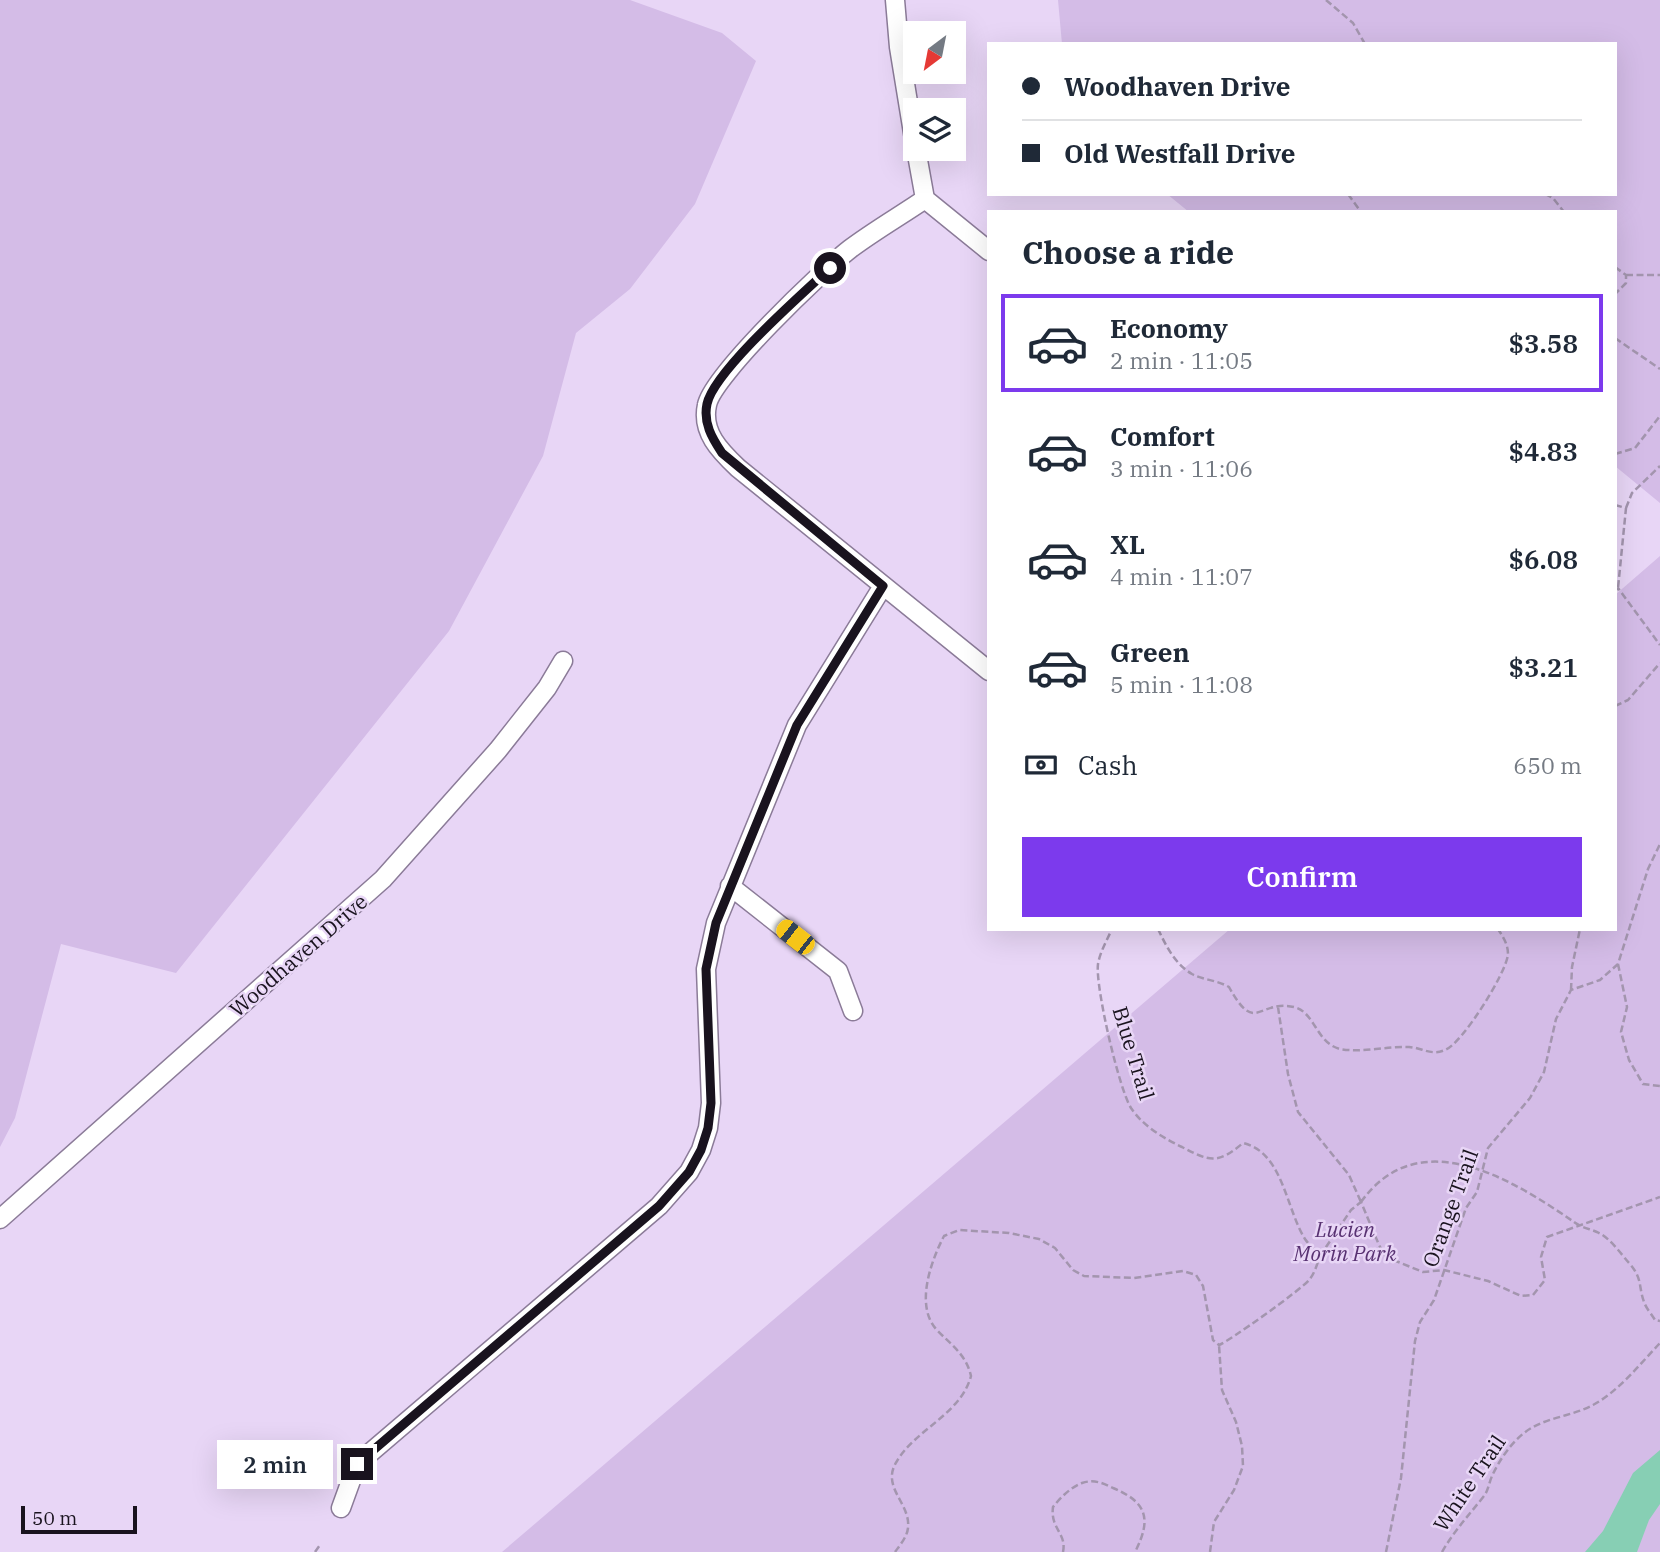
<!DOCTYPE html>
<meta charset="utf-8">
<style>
:root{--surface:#fff;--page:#f2f2f3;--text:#1f2937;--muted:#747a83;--line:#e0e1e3;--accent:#7c3aed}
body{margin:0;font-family:"IBM Plex Serif",serif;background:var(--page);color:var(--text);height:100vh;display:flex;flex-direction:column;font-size:26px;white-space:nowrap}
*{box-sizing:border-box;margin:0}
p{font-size:23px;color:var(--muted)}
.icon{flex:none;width:38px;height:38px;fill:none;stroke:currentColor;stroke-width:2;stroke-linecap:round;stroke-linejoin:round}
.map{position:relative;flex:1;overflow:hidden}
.sheet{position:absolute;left:987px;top:210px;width:630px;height:721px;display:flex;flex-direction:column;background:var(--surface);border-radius:0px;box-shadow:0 7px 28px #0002}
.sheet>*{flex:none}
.guide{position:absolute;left:987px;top:42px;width:630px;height:154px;border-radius:0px;box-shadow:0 7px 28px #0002;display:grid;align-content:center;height:154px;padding:0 35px;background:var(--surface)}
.needle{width:46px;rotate:212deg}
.tools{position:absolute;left:903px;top:21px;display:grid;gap:14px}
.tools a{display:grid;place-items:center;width:63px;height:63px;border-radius:0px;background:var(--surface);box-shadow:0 7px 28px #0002;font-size:35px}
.scale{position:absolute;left:21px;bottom:18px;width:116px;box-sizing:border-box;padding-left:7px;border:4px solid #19131e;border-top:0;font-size:19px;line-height:24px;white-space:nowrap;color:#19131e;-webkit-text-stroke:5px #e8d6f6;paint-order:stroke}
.end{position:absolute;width:32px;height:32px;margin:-16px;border:9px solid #19131e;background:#fff;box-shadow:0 0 0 4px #fff}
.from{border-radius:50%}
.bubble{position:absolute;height:49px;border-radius:0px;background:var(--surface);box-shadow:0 7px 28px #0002;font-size:23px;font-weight:600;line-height:49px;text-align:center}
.car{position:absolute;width:21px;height:42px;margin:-21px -10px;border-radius:9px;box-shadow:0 0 5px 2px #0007;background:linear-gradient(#f5c518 24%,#345 0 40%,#f5c518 0 76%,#345 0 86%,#f5c518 0)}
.guide b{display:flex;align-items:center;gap:24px;height:66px;font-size:26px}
.guide b+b{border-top:2px solid var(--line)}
.guide i{width:18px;height:18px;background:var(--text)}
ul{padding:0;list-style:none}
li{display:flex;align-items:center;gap:21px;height:98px;margin:0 14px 10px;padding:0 21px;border:4px solid transparent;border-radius:0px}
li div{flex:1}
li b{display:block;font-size:26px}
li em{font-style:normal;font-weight:600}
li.selected{border-color:var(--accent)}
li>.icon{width:63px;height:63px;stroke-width:1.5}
h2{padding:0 35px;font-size:32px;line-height:84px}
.pay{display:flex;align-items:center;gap:18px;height:77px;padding:0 35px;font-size:26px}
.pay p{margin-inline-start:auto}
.primary-button{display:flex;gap:14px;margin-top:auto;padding:14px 35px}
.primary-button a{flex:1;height:80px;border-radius:0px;background:var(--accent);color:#fff;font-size:28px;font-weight:600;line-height:80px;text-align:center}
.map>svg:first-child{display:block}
</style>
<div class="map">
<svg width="1660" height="1552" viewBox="0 0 1660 1552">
<rect width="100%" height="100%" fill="#e8d6f6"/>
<path fill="#d4bce7" d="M0 0H630L722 33 756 61 695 204 630 289 576 333 543 456 449 631 176 973 61 944 15 1118 0 1147Z
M1058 0H1660V503L1615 466V212H1189L1167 194H1615V44H1062Z
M1660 556V1552H502L1230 929H1615V595Z"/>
<path fill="#87cfb4" d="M1660 1450V1504L1649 1520 1637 1552H1585L1603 1531 1633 1473Z"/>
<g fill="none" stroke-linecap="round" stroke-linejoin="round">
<g stroke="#8b7b98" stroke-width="21">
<path id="street" d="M895 0 899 47 915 145
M916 149 925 199 989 251
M925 199C900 216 874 231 850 249 823 270 712 376 707 405 701 432 720 451 738 468L989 671
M730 886 838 971 853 1011
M0 1219 383 879 498 750 547 688 563 661
M341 1508 357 1464 659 1206 689 1172 701 1150 708 1128 711 1103 706 969 716 923 797 725 883 586"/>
</g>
<path stroke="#a395ae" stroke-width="2.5" stroke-dasharray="7 3.5" stroke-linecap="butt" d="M1326 0 1353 23 1365 44
M1348 194 1361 212
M1545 194 1553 198 1564 212
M1615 267 1626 275V283L1615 294
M1626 275H1660
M1615 338 1660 369
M1615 454 1635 448 1660 416
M1615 505 1626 508 1618 588
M1626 508 1632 493 1660 466
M1615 591 1618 588 1660 645
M1615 706 1628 700 1660 663
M1158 929C1166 946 1175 964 1192 974 1203 980 1217 980 1229 987 1256 1036 1258 999 1294 1007 1315 1012 1316 1043 1340 1049 1362 1053 1387 1046 1409 1047 1423 1048 1431 1056 1445 1050 1462 1044 1507 972 1508 954 1508 944 1503 937 1498 929
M1618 964 1627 1007 1621 1032 1629 1060 1643 1084 1660 1086
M1571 990 1572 967 1580 929
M1278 1007 1288 1074 1298 1112 1349 1175 1361 1202
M1361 1202C1419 1121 1513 1180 1574 1222 1582 1228 1591 1229 1599 1233 1610 1238 1621 1254 1629 1263 1643 1279 1638 1285 1644 1302 1646 1308 1652 1315 1655 1320L1660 1321
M1320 1256 1351 1210 1361 1202 1379 1245 1386 1257 1423 1272 1444 1270 1488 1281 1521 1296 1533 1295 1545 1280 1541 1257 1547 1237 1660 1197
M315 1552 320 1545
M895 1552C900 1545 907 1537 908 1528 911 1503 880 1487 897 1461 916 1429 961 1414 971 1376 966 1354 951 1345 936 1329 915 1305 931 1261 944 1236L959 1230 1009 1233 1039 1239 1055 1248 1073 1270 1084 1276 1134 1278 1183 1271 1196 1275 1203 1286 1213 1340 1219 1345C1228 1342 1302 1289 1309 1280 1315 1273 1317 1264 1320 1256 1315 1250 1309 1245 1305 1239 1286 1209 1283 1152 1243 1143 1218 1164 1210 1162 1182 1147 1163 1138 1143 1126 1131 1108 1119 1089 1095 986 1098 964 1100 952 1107 940 1112 929
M1063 1552C1067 1533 1050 1529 1053 1507 1060 1498 1071 1487 1082 1483 1094 1479 1103 1483 1113 1488 1147 1502 1152 1519 1135 1552
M1210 1552 1214 1522 1234 1490 1243 1466 1242 1446 1236 1422 1222 1390 1219 1345
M1386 1552 1401 1478 1415 1341 1420 1322 1434 1300 1466 1208 1477 1192 1488 1148 1530 1098 1544 1072 1556 1019 1571 990 1600 980 1618 964 1648 869 1660 844
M1442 1552C1454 1531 1469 1515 1484 1496 1488 1491 1489 1483 1492 1476 1499 1461 1510 1444 1524 1433 1544 1417 1571 1417 1593 1405 1619 1391 1640 1364 1660 1343"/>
<use href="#street" stroke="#fff" stroke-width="18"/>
</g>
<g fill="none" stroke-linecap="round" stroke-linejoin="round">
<path stroke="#19131e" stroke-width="9" d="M357 1464 659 1206 689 1172 701 1150 708 1128 711 1103 706 969 716 923 797 725 883 586 722 453C712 438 703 423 707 404 714 371 802 294 830 268"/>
</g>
<g text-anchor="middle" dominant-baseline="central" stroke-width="5" stroke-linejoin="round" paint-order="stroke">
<g font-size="21" fill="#19131e" stroke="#e8d6f6">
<text transform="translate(298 955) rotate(-41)">Woodhaven Drive</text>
<text transform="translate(1134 1053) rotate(73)">Blue Trail</text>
<text transform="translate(1450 1208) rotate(-70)">Orange Trail</text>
<text transform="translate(1469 1483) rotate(-56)">White Trail</text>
</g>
<g font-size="21" font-style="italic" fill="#583172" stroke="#e8d6f6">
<text x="1345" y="1229">Lucien<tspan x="1345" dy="24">Morin Park</tspan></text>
</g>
</g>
</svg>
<div class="tools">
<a><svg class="needle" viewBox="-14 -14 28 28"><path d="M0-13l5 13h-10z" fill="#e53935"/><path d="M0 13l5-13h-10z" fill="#747a83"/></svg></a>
<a><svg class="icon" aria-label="layers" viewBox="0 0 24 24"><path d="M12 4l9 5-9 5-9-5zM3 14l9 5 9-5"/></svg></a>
</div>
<div class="scale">50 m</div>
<i class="end from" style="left:830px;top:268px"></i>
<i class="end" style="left:357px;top:1464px"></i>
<div class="bubble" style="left:217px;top:1440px;width:116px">2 min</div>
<i class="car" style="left:795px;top:937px;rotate:308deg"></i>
<div class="guide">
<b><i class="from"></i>Woodhaven Drive</b>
<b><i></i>Old Westfall Drive</b>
</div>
<section class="sheet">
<h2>Choose a ride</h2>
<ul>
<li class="selected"><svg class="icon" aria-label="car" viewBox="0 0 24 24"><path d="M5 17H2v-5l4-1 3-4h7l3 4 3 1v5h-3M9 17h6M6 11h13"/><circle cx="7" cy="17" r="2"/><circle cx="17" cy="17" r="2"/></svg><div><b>Economy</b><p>2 min · 11:05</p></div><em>$3.58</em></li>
<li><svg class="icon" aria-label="car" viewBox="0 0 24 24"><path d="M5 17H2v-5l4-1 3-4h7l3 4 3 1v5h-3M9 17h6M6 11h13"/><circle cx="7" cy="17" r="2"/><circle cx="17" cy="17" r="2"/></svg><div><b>Comfort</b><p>3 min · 11:06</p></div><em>$4.83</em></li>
<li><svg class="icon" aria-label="car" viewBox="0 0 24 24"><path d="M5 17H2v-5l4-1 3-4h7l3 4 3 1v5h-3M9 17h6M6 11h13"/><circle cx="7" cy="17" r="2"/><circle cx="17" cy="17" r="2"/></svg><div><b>XL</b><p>4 min · 11:07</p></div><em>$6.08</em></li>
<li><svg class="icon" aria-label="car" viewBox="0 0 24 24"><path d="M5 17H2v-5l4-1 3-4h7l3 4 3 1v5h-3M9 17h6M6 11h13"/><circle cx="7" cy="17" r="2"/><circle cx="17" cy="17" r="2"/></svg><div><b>Green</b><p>5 min · 11:08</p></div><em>$3.21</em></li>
</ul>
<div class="pay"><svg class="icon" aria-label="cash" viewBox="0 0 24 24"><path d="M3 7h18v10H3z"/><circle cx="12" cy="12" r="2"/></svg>Cash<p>650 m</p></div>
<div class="primary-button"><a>Confirm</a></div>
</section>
</div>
